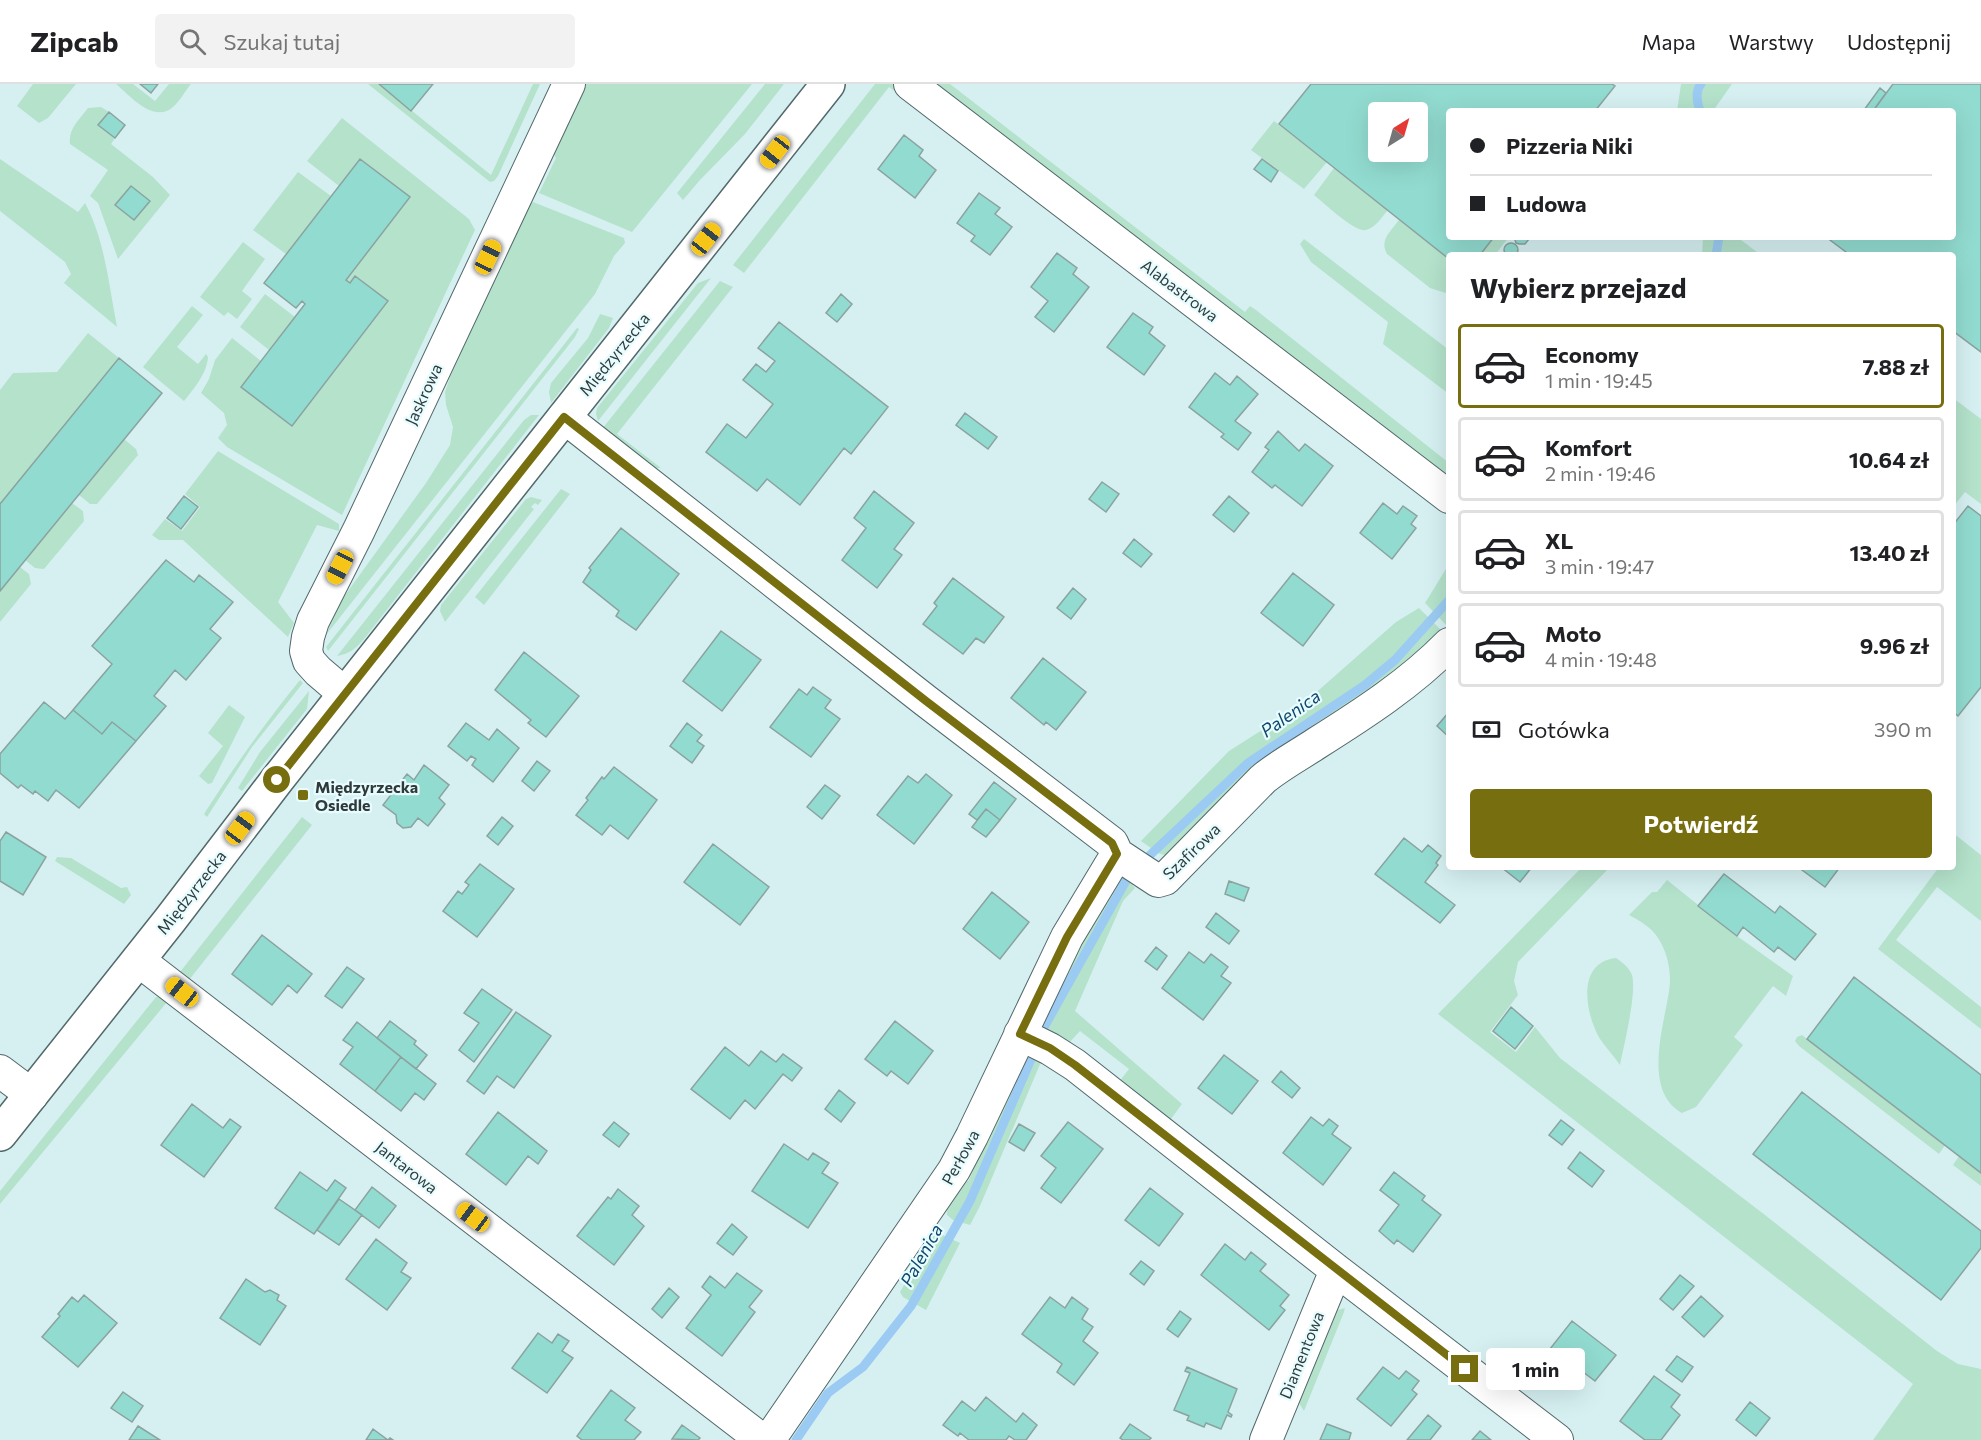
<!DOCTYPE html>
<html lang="pl">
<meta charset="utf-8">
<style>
:root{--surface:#fff;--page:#f2f2f2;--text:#202124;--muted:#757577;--line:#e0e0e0;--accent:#776f0f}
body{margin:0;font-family:Commissioner,sans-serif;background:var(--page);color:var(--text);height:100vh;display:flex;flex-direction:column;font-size:22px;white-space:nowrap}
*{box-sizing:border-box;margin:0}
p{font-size:20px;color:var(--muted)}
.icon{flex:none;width:33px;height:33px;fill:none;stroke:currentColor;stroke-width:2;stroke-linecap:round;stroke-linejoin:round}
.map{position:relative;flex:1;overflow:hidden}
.details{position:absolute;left:1446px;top:168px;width:510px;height:618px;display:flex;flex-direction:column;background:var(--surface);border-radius:6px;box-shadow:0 6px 24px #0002}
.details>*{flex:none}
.top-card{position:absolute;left:1446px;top:24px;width:510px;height:132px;border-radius:6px;box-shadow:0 6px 24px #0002;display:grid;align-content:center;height:132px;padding:0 24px;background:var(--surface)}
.needle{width:39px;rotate:37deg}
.tools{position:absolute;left:1368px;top:18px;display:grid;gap:12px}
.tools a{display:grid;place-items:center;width:60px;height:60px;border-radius:6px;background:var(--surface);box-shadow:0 6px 24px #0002;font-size:30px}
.end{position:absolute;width:27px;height:27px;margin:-14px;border:8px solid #776f0f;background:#fff;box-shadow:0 0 0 3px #fff}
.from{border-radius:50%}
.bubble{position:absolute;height:42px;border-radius:6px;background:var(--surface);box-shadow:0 6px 24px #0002;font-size:20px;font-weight:700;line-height:42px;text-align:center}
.car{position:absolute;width:18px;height:36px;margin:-18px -9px;border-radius:8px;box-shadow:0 0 4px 2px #0007;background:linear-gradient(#f5c518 24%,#345 0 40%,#f5c518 0 76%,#345 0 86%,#f5c518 0)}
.top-card b{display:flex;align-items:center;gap:21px;height:57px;font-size:22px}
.top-card b+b{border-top:2px solid var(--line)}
.top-card i{width:15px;height:15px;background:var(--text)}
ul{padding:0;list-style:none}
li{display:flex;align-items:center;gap:18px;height:84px;margin:0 12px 9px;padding:0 12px;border:3px solid var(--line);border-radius:6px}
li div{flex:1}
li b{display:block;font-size:22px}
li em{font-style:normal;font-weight:700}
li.selected{border-color:var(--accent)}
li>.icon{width:54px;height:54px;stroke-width:1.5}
h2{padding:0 24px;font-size:27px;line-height:72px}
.pay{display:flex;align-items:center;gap:15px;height:66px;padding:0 24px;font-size:22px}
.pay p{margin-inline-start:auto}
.primary-button{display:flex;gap:12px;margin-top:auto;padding:12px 24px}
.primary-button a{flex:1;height:69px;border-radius:6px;background:var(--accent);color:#fff;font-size:24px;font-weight:700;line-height:69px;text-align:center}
header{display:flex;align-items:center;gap:36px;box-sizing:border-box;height:84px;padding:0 30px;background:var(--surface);border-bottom:2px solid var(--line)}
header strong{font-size:28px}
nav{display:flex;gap:33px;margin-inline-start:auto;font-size:21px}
.search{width:420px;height:54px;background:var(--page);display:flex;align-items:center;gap:15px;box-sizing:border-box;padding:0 21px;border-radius:6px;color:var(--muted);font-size:22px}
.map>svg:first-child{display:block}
</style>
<header>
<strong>Zipcab</strong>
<div class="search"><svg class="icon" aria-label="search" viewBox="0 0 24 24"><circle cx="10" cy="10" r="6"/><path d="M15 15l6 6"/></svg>Szukaj tutaj</div>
<nav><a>Mapa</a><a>Warstwy</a><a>Udostępnij</a></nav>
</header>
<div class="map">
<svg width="1981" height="1356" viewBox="0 0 1981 1356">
<rect width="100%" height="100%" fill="#d6f0f2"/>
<path fill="#b4e2cb" d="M33 0H76L48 34 39 39 17 22Z
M116 0H133L155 17 169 0H191C185 7 180 17 173 23 154 40 130 12 116 0Z
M368 0H379L491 91 533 0H540L498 92 494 97 490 98Z
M584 0H752L632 148 539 109 556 74 552 67Z
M765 0H784L745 50 700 96 683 116 677 109Z
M875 0H895L911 20 889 3 744 189 733 181Z
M932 0H950L1245 228 1250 222 1256 226 1449 379V399Z
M1681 0H1732L1713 27H1677Z
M101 23 109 28 99 41 115 54 111 60 153 93 170 111 118 175 98 119 90 112 108 86 70 60C68 45 79 36 88 24Z
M342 34 469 135 475 146 342 431 227 363 218 354 227 341 224 329 201 309 209 295 215 276 232 254 261 277 241 303 292 342 388 218 356 192 350 199 346 196 410 113 360 75 339 102 307 77Z
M1274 37 1327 78 1304 105 1251 66Z
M0 75 78 128 85 119C105 156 109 202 117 243L64 199 71 190 65 178 0 127Z
M1334 84 1388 126C1382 133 1375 144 1366 146 1355 149 1324 119 1314 111Z
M298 88 331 112 286 170 253 146Z
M533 118 624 154 625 159 614 172 595 210 326 551 343 514 426 399 450 361 453 343 446 321 445 308 450 293 527 123Z
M1399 136 1449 175V210L1430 204 1387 170C1379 156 1391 147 1399 136Z
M1494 153H1509L1495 171H1480Z
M1703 153H1737L1761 171H1702Z
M1304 155 1449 266V310L1383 260 1388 238 1311 178 1300 160Z
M243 158 265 175 242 207 252 215 237 235 228 228 224 232 200 213Z
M711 194 598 337 596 330 597 324 698 199Z
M720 197 733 203 617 350 661 384H655L607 352 602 345Z
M265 210 295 233 269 266 240 243Z
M192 222 203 231 177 263 198 280 206 270 208 273C207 289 194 305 184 317L143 283Z
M600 230 613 234 609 244 551 319 549 308 551 299 588 254Z
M577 244 579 245 575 253 328 567 326 563Z
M88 249 119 274 0 420V306L13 289 57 288Z
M1953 314 1981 335V420L1965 408 1953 423Z
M531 331H539L364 555C356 564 350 570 337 572L524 336Z
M124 355 136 365 138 371 97 420H90L79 411Z
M218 367 339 440V447L317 441 278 518 294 539 288 553 183 456H159L152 451 165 435 182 447 200 423 185 410Z
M561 405 570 410 484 521 475 513Z
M531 413 542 416 538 421 535 419 531 423 534 425 445 538 440 527 441 521 526 415Z
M72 419 83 427 84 437 44 485 35 484 25 476Z
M1449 480V540L1447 542 1425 519Z
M20 483 29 490 31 500 0 538V507Z
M1419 524 1442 547 1421 570 1167 772 1158 769 1141 757 1229 667 1303 620 1396 538Z
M300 596 303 599 252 663 207 733 204 730C234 683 264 640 300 596Z
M309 607 307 625 242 707 238 704 260 668Z
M229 621 245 633 212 699 208 700 199 692 223 662 208 649Z
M302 733 312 741 189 896 182 893 180 888Z
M1953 749 1981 771V837L1937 803 1896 856 1981 923V945L1878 865 1939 783H1953Z
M57 773 71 774 121 804 127 803 131 811 124 820 55 777Z
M1582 783H1610L1518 878 1514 897 1518 911 1490 948 1516 968 1535 943 1560 974 1765 1131 1937 1267 1958 1280 1981 1285V1356H1873L1913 1300 1438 930Z
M1120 791 1124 792 1135 804 1123 817 1075 927 1182 1020 1168 1039 1118 999 1129 985 1080 947 1068 960 1039 943 1041 931Z
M1667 796 1737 852 1793 892 1786 912 1773 902 1734 953 1743 961 1696 1023 1682 1029C1642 1007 1664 942 1669 907 1672 890 1668 869 1658 854 1651 843 1640 837 1629 831L1652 808H1657Z
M1616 874C1623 879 1629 883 1632 891 1637 909 1624 961 1620 981 1614 972 1606 964 1600 955 1585 930 1576 878 1616 874Z
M162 912 167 918 0 1120V1107L156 913Z
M1802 951 1945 1061 1939 1070 1799 962 1795 957 1797 953Z
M1029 973 1041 978 980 1122 970 1141 953 1136 947 1131C945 1118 958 1102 969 1096L1020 978Z
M1959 1072 1981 1089V1102L1953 1081Z
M933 1150H940L960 1159 926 1226 903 1213 900 1208Z
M1345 1224 1344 1228 1304 1327 1299 1319 1338 1226Z"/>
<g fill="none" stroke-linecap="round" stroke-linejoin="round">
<path stroke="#9bcbf2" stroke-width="9" d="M1700 27C1697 18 1695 7 1701 0
M1716 171 1719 153
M1150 771 1248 679 1365 601 1395 576 1449 516
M1043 945 1128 793
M796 1356 828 1309 863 1283 911 1222 970 1117 1032 973"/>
</g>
<path fill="#92dbd0" stroke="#8ba39f" stroke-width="1.5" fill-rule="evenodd" d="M140 0H158L151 9Z
M379 0H433L411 27Z
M1311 0H1612L1615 2 1595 27H1449V153H1494L1480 171H1449V175L1279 40ZM1378 28H1418V68H1378Z
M1893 0H1981V268L1953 247V171H1850L1826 153H1953V27H1873Z
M1880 4 1886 9 1873 27H1866L1864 26Z
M109 28 125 41 115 54 98 41Z
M904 51 923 66 919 72 936 86 915 114 878 85Z
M360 75 410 113 346 196 350 199 355 192 388 217 292 342 241 303 305 220 302 217 296 224 264 199Z
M1262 75 1278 87 1271 98 1254 85Z
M131 102 150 117 134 136 115 121Z
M979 109 1000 124 995 130 1012 143 990 171 971 157 975 152 957 139Z
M1514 153H1529V155L1525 160H1519L1516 159Z
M1504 166a7 7 0 1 1 14 0a7 7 0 1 1-14 0Z
M1057 169 1077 184 1073 190 1089 203 1054 248 1035 233 1048 217 1031 203Z
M841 210 852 220 837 238 826 229Z
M1133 229 1153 243 1149 249 1165 262 1144 291 1107 263Z
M779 238 888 323 851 370 844 364 800 421 767 395 757 407 706 368 727 340 746 354 773 320 743 296 756 280 766 288 775 277 758 264Z
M119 274 162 309 0 507V420Z
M1215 289 1230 301 1237 292 1258 310 1235 337 1251 349 1238 366 1221 353 1224 350 1189 323Z
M965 329 997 353 988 365 956 341Z
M1278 347 1299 367 1305 360 1333 382 1302 422 1275 401 1272 404 1252 388 1269 366 1265 363Z
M1102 398 1119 410 1106 428 1089 415Z
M874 407 914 439 894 465 902 471 877 504 842 476 866 444 854 434Z
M184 412 198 423 181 445 167 434Z
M1229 412 1249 429 1234 448 1213 431Z
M1383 419 1397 430 1403 422 1417 432 1411 440 1416 444 1392 475 1360 449Z
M1968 422 1981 432V603L1958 632 1953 628V441Z
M621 444 679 490 636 546 616 532 619 527 583 498 591 486 589 484Z
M1134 455 1152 470 1141 483 1123 469Z
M166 476 194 498 199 491 233 518 210 545 221 554 186 596 175 586 154 612 166 622 136 657 112 638 102 650 73 626 112 580 92 562Z
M1293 489 1334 521 1303 562 1261 529Z
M953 494 1004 533 984 559 976 554 963 570 923 540 937 522 934 519Z
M1073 504 1086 515 1071 535 1057 524Z
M721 547 761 576 722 627 683 597Z
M524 568 579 612 546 653 528 639 531 636 495 606Z
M1043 574 1086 608 1056 646 1046 638 1044 641 1011 614Z
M813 603 831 616 825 624 840 635 811 673 770 643 799 605 807 611Z
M44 618 65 635 73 626 102 650 112 638 136 657 79 724 56 706 48 717 35 707 33 710 21 701 18 704 0 689V670Z
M1449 628V653L1437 642Z
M466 639 489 656 497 645 519 664 493 698 472 681 476 675 471 672 467 677 448 662Z
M687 639 702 651 697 657 704 662 692 679 670 662Z
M537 677 550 687 534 707 522 697Z
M424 681 449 701 439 714 445 720 428 742 418 734 411 743 403 744 397 739 396 731 383 721 407 690 414 696Z
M614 683 657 716 628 755 610 741 602 751 576 731 588 716 586 714 602 693 604 695Z
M926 690 952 711 914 760 877 731 908 692 918 699Z
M994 698 1016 715 1000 736 986 725 977 736 969 730Z
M825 701 840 712 822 735 807 723Z
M986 725 1000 736 986 753 972 743Z
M502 733 513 742 498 761 487 752Z
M6 748 46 773 23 811 0 797V757Z
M1404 754 1422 768 1428 761 1441 772 1436 779 1438 781 1425 798 1455 821 1440 839 1375 790Z
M713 760 769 803 740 841 684 798Z
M480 780 514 805 477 853 443 827 458 807 462 810 469 801 465 798Z
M1501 783H1532L1520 798Z
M1798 783H1840L1825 803Z
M1724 790 1775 829 1780 822 1816 850 1795 876 1778 863 1774 868 1743 843 1737 852 1698 822Z
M1229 797 1249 804 1244 817 1225 810Z
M992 808 1029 838 1000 875 963 845Z
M1216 829 1239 847 1229 860 1206 843Z
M262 851 312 890 297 909 288 901 272 921 232 890Z
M1156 863 1167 872 1157 886 1145 877Z
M1189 868 1204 879 1211 870 1228 883 1221 892 1231 899 1203 936 1162 904Z
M347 883 364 895 342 924 325 912Z
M1854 893 1981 991V1089L1807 955Z
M482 905 512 926 474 978 459 966 479 939 464 929Z
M1511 923 1533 942 1515 965 1493 947Z
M516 928 551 952 514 1004 497 992 484 1010 467 997Z
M390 937 416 957 414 960 427 971 416 985 377 954Z
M895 937 933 967 908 1000 891 987 887 992 865 975Z
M357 938 401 973 375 1007 340 980 353 963 343 956Z
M725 963 749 982 761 967 776 978 783 970 802 984 792 997 783 990 755 1025 745 1016 730 1035 691 1005Z
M1224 971 1258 997 1232 1030 1198 1004Z
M401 973 436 1000 424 1016 415 1009 401 1027 375 1007Z
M1281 987 1300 1004 1292 1014 1272 998Z
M839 1006 855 1019 841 1038 825 1025Z
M1802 1008 1981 1147V1164L1941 1216 1753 1070Z
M192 1020 223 1044 230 1035 241 1043 204 1093 161 1061Z
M498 1028 547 1067 538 1080 528 1072 506 1101 466 1070Z
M1311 1033 1323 1042 1329 1035 1338 1042 1332 1050 1351 1064 1323 1101 1283 1069Z
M1561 1036 1574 1046 1562 1061 1549 1051Z
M614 1038 629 1050 619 1063 603 1051Z
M1068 1038 1103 1065 1061 1119 1041 1104 1056 1084 1041 1072Z
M1019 1040 1035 1049 1024 1067 1009 1058Z
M784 1060 808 1076 813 1069 829 1079 822 1089 838 1099 808 1144 752 1107Z
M1580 1068 1604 1087 1592 1103 1568 1084Z
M300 1088 327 1107 335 1096 346 1104 314 1150 275 1124Z
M1394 1088 1425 1112 1422 1116 1441 1131 1413 1168 1397 1156 1394 1160 1379 1147 1399 1121 1380 1106Z
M372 1103 396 1122 379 1144 355 1126Z
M1150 1104 1183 1130 1159 1162 1125 1136Z
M618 1105 639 1122 632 1131 644 1142 614 1181 577 1152 608 1113 611 1115Z
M339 1115 362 1131 339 1161 317 1146Z
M732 1140 747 1153 733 1171 717 1159Z
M376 1155 407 1179 401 1188 411 1194 387 1226 346 1195Z
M1225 1160 1245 1176 1251 1168 1266 1180 1260 1187 1289 1211 1280 1222 1285 1226 1269 1246 1201 1191Z
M1141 1177 1154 1187 1144 1201 1130 1190Z
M737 1189 762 1207 749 1223 755 1228 722 1272 686 1244 711 1211 702 1203 710 1192 725 1204Z
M1680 1191 1694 1202 1673 1226 1660 1215Z
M246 1195 265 1208 270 1206 279 1211 277 1216 286 1222 260 1261 220 1234Z
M669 1204 679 1213 662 1234 652 1225Z
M84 1211 117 1239 78 1283 42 1253 60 1232 58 1230 72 1213 78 1218Z
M1701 1212 1723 1232 1704 1253 1682 1233Z
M1050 1213 1065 1224 1072 1213 1088 1225 1082 1235 1093 1243 1083 1257 1098 1269 1074 1301 1057 1288 1062 1280 1022 1250Z
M1180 1227 1191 1235 1178 1253 1167 1245Z
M1572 1237 1616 1271 1595 1297 1583 1288 1574 1300 1542 1275Z
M538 1249 552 1259 558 1250 569 1257 562 1267 573 1274 547 1309 512 1284Z
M1677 1272 1693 1283 1682 1298 1666 1286Z
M1187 1283 1237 1305 1228 1328 1232 1331 1231 1333 1227 1331 1221 1345 1206 1339 1204 1343 1187 1336 1189 1332 1174 1326 1190 1289 1185 1287Z
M1383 1283 1399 1295 1406 1287 1419 1297 1412 1306 1417 1310 1391 1342 1357 1315Z
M1654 1292 1680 1311 1671 1323 1680 1331 1661 1356H1645L1620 1337Z
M611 1306 635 1324 625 1336 641 1348 634 1356H582L577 1352Z
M123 1308 143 1322 132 1338 111 1324Z
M986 1313 1016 1338 1023 1329 1037 1341 1026 1356H1015L1009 1352 1006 1356H969L960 1349 958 1352 943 1341 962 1317 975 1327Z
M1750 1318 1770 1334 1756 1352 1736 1336Z
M1428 1331 1441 1342 1430 1356H1407Z
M1130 1340 1151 1354 1149 1356H1123L1120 1354Z
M1327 1340 1351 1349 1349 1356H1320Z
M682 1341 700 1354 698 1356 672 1355Z
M138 1342 160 1356H129Z
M373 1345 388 1356 390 1354 393 1356H366Z
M1480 1347 1491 1356H1472Z"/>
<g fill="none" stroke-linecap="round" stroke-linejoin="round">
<g stroke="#52686b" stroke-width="34">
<path id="minor" d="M910 0 1449 413
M564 333 926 617 1112 759 1117 770 1158 797 1165 795 1263 695C1280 681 1299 671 1317 659 1363 630 1411 599 1449 560
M345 610 318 587 309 577 306 567 308 553 313 537 359 446 569 0
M138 876 762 1356
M1020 950 1050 965 1075 981 1336 1186 1557 1356
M0 987 32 1011
M769 1356 954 1086 972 1052 1067 853 1117 770
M1266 1356 1336 1186"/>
</g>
<g stroke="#52686b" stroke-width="36">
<path id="secondary" d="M0 1050 170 836 277 696 828 0"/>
</g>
<use href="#minor" stroke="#fff" stroke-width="32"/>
<use href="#secondary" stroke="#fff" stroke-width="33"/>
</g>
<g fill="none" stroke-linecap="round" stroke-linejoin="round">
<path stroke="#776f0f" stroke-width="8" d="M277 696 564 333 926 617 1112 759 1117 770 1067 853 1020 950 1050 964 1075 981 1465 1285"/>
</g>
<rect fill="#776f0f" stroke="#e7fcfe" stroke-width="2" x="297" y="705" width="12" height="12" rx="3"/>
<g text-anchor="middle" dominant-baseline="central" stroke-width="4.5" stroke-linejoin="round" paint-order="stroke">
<g font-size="16" fill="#303a3b" stroke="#e7fcfe">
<text transform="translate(1180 206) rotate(37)">Alabastrowa</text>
<text transform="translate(614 270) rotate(-51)">Międzyrzecka</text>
<text transform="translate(423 310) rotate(-65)">Jaskrowa</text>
<text transform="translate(1191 767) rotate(-44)">Szafirowa</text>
<text transform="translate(191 808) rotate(-52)">Międzyrzecka</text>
<text transform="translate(960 1073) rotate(-61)">Perłowa</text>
<text transform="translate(407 1083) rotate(38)">Jantarowa</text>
<text transform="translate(1301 1271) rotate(-68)">Diamentowa</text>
</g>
<g font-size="16" font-weight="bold" fill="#303a3b" stroke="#e7fcfe" text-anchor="start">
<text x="315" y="702">Międzyrzecka<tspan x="315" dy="18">Osiedle</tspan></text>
</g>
<g font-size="18" font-style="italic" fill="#10486d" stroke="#e7fcfe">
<text transform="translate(1290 629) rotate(-35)">Palenica</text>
<text transform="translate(921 1171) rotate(-61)">Palenica</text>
</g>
</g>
</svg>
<div class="tools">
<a><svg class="needle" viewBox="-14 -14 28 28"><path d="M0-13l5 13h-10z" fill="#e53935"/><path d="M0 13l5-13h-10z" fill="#757577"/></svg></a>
</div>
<i class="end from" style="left:277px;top:696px"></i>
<i class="end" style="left:1465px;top:1285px"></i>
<div class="bubble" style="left:1486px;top:1264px;width:99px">1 min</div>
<i class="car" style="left:775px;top:68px;rotate:218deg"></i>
<i class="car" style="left:706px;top:155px;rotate:38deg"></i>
<i class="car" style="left:488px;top:173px;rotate:25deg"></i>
<i class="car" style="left:340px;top:483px;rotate:207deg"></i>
<i class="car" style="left:240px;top:744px;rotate:37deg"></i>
<i class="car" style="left:182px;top:908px;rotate:308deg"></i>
<i class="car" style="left:473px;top:1133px;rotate:307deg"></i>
<div class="top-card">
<b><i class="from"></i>Pizzeria Niki</b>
<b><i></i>Ludowa</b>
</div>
<section class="details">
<h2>Wybierz przejazd</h2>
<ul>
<li class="selected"><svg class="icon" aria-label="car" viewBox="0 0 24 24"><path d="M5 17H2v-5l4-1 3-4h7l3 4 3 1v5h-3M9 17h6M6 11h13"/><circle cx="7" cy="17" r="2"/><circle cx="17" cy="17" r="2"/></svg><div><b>Economy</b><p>1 min · 19:45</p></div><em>7.88 zł</em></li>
<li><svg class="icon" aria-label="car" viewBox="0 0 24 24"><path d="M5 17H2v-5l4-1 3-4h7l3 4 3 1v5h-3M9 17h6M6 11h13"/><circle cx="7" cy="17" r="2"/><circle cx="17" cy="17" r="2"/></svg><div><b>Komfort</b><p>2 min · 19:46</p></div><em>10.64 zł</em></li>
<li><svg class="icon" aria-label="car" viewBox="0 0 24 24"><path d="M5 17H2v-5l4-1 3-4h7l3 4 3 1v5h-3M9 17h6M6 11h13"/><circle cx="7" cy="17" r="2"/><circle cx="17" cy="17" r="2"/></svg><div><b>XL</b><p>3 min · 19:47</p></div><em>13.40 zł</em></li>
<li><svg class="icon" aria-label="car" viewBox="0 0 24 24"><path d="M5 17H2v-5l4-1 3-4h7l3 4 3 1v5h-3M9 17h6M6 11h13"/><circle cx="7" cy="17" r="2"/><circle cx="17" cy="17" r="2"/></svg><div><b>Moto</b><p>4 min · 19:48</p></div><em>9.96 zł</em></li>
</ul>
<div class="pay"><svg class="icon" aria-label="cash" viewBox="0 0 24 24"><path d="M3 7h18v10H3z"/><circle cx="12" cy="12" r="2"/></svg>Gotówka<p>390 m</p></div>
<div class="primary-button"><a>Potwierdź</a></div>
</section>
</div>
